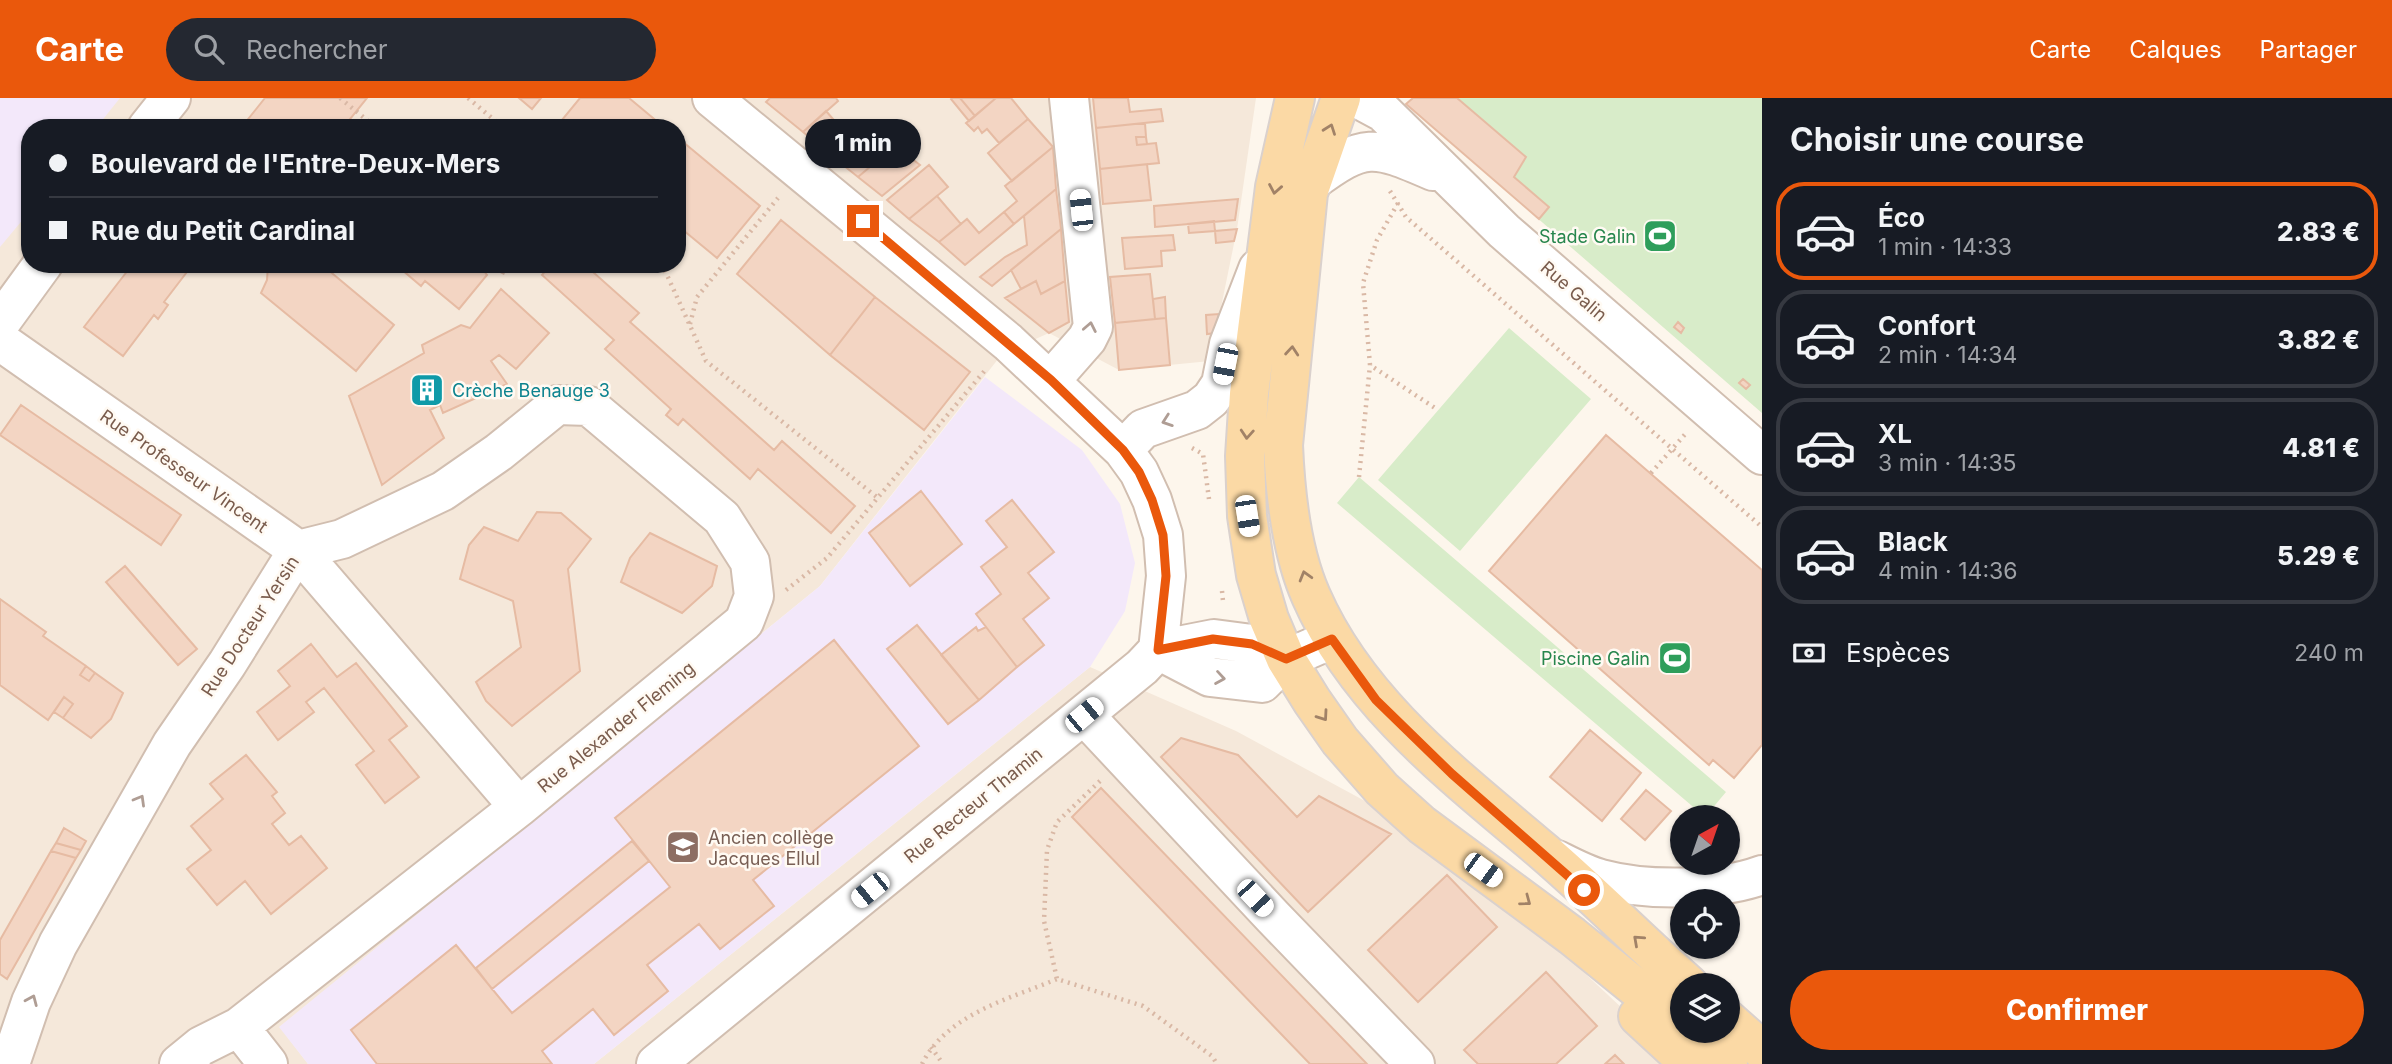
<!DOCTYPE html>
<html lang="fr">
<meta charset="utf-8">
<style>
:root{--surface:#171b24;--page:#242831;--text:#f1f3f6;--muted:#9ea1a6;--line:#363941;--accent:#ea580c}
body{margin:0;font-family:Inter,sans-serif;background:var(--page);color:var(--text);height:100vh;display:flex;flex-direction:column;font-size:26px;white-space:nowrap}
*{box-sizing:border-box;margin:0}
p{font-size:23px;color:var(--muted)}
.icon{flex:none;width:38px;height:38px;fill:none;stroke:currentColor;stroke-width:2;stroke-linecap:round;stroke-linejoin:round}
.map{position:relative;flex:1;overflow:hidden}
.panel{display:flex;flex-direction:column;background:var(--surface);width:630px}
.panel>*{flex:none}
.top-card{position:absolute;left:21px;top:21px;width:665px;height:154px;border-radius:28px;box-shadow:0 2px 5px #0004;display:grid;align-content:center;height:154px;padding:0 28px;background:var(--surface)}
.needle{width:46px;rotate:40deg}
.fabs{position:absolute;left:1670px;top:707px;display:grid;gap:14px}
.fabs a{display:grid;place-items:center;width:70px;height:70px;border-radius:50%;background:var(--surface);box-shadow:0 2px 5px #0004;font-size:35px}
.end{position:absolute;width:32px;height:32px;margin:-16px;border:9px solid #ea580c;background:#fff;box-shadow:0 0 0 4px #fff}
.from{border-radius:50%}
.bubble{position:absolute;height:49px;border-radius:24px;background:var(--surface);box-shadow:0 2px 5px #0004;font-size:23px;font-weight:800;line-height:49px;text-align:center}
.car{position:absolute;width:21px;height:42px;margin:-21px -10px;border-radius:9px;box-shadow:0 0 5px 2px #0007;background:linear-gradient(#fff 24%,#345 0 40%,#fff 0 76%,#345 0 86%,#fff 0)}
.top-card b{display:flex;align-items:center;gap:24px;height:66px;font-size:26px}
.top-card b+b{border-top:2px solid var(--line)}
.top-card i{width:18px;height:18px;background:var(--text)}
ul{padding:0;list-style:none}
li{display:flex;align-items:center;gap:21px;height:98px;margin:0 14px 10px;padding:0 14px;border:4px solid var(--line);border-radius:28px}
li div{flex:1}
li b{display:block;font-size:26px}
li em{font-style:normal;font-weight:800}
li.current{border-color:var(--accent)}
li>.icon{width:63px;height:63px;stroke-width:1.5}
h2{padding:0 28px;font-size:32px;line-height:84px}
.pay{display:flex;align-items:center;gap:18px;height:77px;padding:0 28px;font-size:26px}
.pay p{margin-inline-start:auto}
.button{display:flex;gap:14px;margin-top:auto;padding:14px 28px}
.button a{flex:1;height:80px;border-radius:42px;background:var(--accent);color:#fff;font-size:28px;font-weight:800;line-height:80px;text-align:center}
header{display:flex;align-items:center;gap:42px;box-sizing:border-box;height:98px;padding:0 35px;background:var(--accent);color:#fff}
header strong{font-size:33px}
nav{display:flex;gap:38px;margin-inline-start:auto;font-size:24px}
.search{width:490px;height:63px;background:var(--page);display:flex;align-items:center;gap:18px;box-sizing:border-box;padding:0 24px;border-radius:38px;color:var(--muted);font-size:26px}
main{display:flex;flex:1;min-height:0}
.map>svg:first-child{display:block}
</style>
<header>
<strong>Carte</strong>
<div class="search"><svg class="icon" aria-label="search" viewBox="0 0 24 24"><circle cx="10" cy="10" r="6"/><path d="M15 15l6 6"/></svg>Rechercher</div>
<nav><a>Carte</a><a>Calques</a><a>Partager</a></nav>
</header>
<main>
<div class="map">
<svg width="1762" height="966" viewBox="0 0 1762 966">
<rect width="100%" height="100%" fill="#fdf6ec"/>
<path fill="#f5e8da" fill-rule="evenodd" d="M0 0H1256L1237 131 1210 263 1119 272 1049 235 1002 256 820 488 280 929 308 966H0ZM30 30H677V166H30Z
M1090 569 1236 633 1376 709 1518 813 1638 925 1675 966H594Z"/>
<path fill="#f3e8fa" d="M0 0H120L96 30H30V113L0 149Z
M985 279 1082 352 1120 406 1135 465 1125 513 1090 569 594 966H308L279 929 820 488Z"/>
<path fill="#d8ecc9" d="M1413 0H1762V315L1406 6Z
M1509 230 1591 301 1460 453 1378 382Z
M1359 379 1726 694 1705 719 1337 405Z"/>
<path fill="#f3d5c3" stroke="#e6bba3" stroke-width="2" d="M265 0H367L350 21 357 26 354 30H241Z
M519 0H541L532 11Z
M580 0H629L665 30H560L557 28Z
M770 0H836L838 3 803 34 766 4Z
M952 0H960L975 18 969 23 951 1Z
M960 0H996L975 18Z
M996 0H1011L1028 21 999 45 987 31 982 35 978 29 974 33 966 25Z
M1093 0H1128L1130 14 1161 11 1163 23 1096 30Z
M1413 0H1457L1526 59 1514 79 1549 109 1539 121 1406 6Z
M826 13 852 43 833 59 803 34Z
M1028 21 1053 49 1012 83 988 55Z
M1145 25 1146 39H1136L1137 47 1156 45 1159 65 1100 71 1096 30Z
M861 35 883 58 858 79 833 59Z
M677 39 760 108 717 160 677 127Z
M1136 39H1146L1147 46 1137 47Z
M897 49 920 67 882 98 858 79 883 58 885 61Z
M1053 49 1056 91 1014 126 1004 114 1017 103 1005 88Z
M1147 66 1151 102 1103 106 1100 71Z
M929 67 948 89 909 121 887 102Z
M1056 91 1061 131 992 188 980 179 1005 159 1027 147 1024 118Z
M937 98 961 126 939 144 909 121Z
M1238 101 1235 122 1155 129 1154 108Z
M1004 114 1014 126 965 167 939 144 967 121 979 135Z
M781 122 875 199 830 257 737 176Z
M1214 123 1215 133 1189 135 1188 126Z
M1061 131 1065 183 1041 196 1036 183 1021 191 1011 172Z
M1237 131 1234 143 1216 145 1215 133Z
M1173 137 1175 152 1161 153 1162 168 1125 171 1122 140Z
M141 166H193L164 204 168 207 158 221 154 217 123 258 84 229 132 167 138 171Z
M268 166H321L394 227 356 273 261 195 267 182Z
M395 166H490L484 173 487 177 459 211 425 183 421 188Z
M551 166H584L639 215 630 224 774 352 782 343 855 408 831 435 758 371 750 381 683 321 678 327 666 317 671 311 605 251 614 242 542 177Z
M1150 176 1155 221 1115 225 1110 179Z
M1036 183 1041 196 1065 183 1069 224 1049 235 1005 200Z
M501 191 549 235 516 271 499 257 491 263 507 286 443 315 440 307 430 312 444 340 382 387 349 298 424 255 422 247 461 227 470 230Z
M875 199 970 274 924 332 830 257Z
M1165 199 1166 220 1155 221 1153 201Z
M1219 216 1215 235 1207 236 1206 217Z
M1166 220 1170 267 1119 272 1115 225Z
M1678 224 1684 230 1681 235 1674 229Z
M1743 281 1750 287 1746 291 1739 285Z
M21 307 181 417 161 447 0 337Z
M1606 337 1762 472V647L1734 680 1713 662 1709 667 1489 473Z
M921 393 962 446 910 488 869 435Z
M1012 402 1054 454 1028 475 1049 500 1023 521 1044 547 1017 569 976 516 1001 496 981 469 1007 449 986 423Z
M537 414 561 415 591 441 568 471 580 573 512 628 486 603 476 584 521 549 513 503 460 481 469 447 484 429 518 443Z
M650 435 717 468 712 488 682 515 621 484 630 460Z
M125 468 197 551 178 567 106 484Z
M0 501 46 534 43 538 86 568 80 577 89 583 95 575 123 595 111 621 91 640 63 620 73 606 64 599 48 622 0 587Z
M917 527 979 602 948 626 887 551Z
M976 529 978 533 986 529 1017 569 979 602 941 557Z
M834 542 919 648 753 782 774 808 720 851 699 826 647 867 668 893 614 937 593 911 542 953 552 966H377L351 932 456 847 512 915 670 789 615 720Z
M311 546 337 579 356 565 407 628 389 642 419 679 385 705 356 667 374 653 324 590 306 604 314 614 278 642 257 614 290 588 278 573Z
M86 568 95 575 89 583 80 577Z
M64 599 73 606 63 620 54 614Z
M1590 632 1641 675 1602 723 1550 679Z
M1181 640 1238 657 1297 719 1319 698 1391 736 1308 814 1161 659Z
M246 657 277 694 272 698 285 715 272 726 289 747 301 738 327 770 271 816 245 783 217 807 187 771 211 752 191 728 223 701 210 686Z
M1101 690 1367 966H1310L1072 719Z
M1646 692 1671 713 1645 742 1621 721Z
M64 730 86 743 81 752 56 745Z
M632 743 649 763 492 891 476 870Z
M56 745 81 752 76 760 51 753Z
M51 753 76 760 7 881 0 876V842Z
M1447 777 1497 829 1418 904 1368 852Z
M1546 874 1597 928 1556 966H1478L1464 952Z
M1615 957 1624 966H1605Z"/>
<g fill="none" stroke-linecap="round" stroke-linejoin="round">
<g stroke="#d1beb0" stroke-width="42">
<path id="minor" d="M712 0 1008 244 1123 352 1139 374 1152 402 1163 437 1166 478 1158 552
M1357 0 1383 14 1504 133 1762 357
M147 30 171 0
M1311 84C1365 44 1373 47 1433 73
M0 225 43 166
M0 243 298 452 519 709
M1051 282 1087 241 1093 229 1069 0
M1123 352 1143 331 1197 312 1211 301 1221 286 1229 246 1258 171
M1158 552 1210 579 1262 585 1286 561 1332 541
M1158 552 1214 541 1252 546 1286 561
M1084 617 1273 819 1415 966
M1557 762C1571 769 1586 777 1601 781 1645 793 1719 793 1762 777
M239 929 268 966
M10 966 31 904 58 846 172 646 227 566 298 452 342 441 443 393 499 354 557 307 589 308 722 420 750 464 754 498 744 524 519 709 239 929 201 948 179 966
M656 966 1142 569 1158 552"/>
</g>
<g stroke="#dad1cd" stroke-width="42">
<path id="major" d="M1295 0 1275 89 1249 296 1245 358 1247 418 1256 477 1269 521 1286 561 1312 603 1340 643 1382 691 1422 727 1572 838 1682 927
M1341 0 1308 95 1283 347C1285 394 1292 455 1311 498 1358 606 1457 680 1544 754 1594 797 1640 844 1689 887
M1638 918 1690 966
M1727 921 1762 952
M1688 933 1728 966"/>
</g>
<path stroke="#d9b8a5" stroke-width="4.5" stroke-dasharray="2 5" stroke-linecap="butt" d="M340 0 368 23
M468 0 504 30
M362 30 368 23 376 30
M1390 93 1406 119 1762 429
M1398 105 1377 142 1363 185 1370 267 1438 312
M662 166 706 263 878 400
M502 176 507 166
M690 226 697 199 778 100
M1192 350 1203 356 1209 401
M1651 375 1687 334
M1359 379 1370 267
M786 492 827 460 987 270
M1222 493 1223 503
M1100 683 1057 724 1047 752 1044 823 1057 881 1143 908 1212 958 1217 966
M931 949 943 966
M922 966C947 916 1009 901 1057 881"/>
<use href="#minor" stroke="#fff" stroke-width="38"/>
<use href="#major" stroke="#fbd9a5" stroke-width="38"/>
</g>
<defs><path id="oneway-chevron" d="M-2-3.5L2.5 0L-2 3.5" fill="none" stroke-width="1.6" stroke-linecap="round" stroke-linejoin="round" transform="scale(1.75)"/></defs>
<g stroke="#a18267">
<use href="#oneway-chevron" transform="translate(1330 31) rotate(-70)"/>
<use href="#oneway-chevron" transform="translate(1275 91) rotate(100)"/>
<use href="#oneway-chevron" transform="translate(1292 253) rotate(-85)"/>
<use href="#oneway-chevron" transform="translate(1247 336) rotate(94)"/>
<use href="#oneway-chevron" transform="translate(1305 478) rotate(-106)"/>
<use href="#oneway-chevron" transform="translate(1323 618) rotate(55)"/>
<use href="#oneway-chevron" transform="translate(1526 803) rotate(37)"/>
<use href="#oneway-chevron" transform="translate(1638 842) rotate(-138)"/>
</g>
<g stroke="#af9d94">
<use href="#oneway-chevron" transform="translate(1090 229) rotate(-79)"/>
<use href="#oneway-chevron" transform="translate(1167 323) rotate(161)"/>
<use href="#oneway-chevron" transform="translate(1220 580) rotate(9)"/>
<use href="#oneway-chevron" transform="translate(140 702) rotate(-60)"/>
<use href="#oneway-chevron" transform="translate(32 902) rotate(-67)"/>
</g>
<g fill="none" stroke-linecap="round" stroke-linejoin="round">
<path stroke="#ea580c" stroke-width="9" d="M863 123 1051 282 1123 352 1139 374 1152 402 1163 437 1166 478 1158 552 1213 541 1252 546 1286 561 1332 541 1376 602 1452 676 1584 792"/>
</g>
<defs>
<g id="stadium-square" transform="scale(1.75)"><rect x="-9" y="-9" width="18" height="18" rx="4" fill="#2e9e5b" stroke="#fffaf3"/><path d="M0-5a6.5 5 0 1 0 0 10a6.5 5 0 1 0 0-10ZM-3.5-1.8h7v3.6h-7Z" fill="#fff"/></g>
<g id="building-square" transform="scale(1.75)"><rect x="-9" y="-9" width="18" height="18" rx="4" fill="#0f9aa8" stroke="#fffaf3"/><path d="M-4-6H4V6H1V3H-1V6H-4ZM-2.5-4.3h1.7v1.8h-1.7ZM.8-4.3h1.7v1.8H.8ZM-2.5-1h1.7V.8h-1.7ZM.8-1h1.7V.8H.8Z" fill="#fff"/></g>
<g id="school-square" transform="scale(1.75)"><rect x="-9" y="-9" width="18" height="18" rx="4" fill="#8d6e63" stroke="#fffaf3"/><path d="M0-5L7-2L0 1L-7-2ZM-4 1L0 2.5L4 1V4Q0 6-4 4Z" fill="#fff"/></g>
</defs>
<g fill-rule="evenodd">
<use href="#stadium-square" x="1660" y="138"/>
<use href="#building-square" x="427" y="292"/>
<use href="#stadium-square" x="1675" y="560"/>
<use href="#school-square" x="683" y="749"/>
</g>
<g text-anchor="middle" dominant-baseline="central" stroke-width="5" stroke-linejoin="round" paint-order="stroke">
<g font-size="18" fill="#27864d" stroke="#fffaf3" text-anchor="end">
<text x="1636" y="138">Stade Galin</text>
<text x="1650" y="560">Piscine Galin</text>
</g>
<g font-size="18" fill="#7a5c4d" stroke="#fffaf3">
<text transform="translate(1574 193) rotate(41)">Rue Galin</text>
<text transform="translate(184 373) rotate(35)">Rue Professeur Vincent</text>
<text transform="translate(250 528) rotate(-57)">Rue Docteur Yersin</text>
<text transform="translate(616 629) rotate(-39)">Rue Alexander Fleming</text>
<text transform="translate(973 707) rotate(-39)">Rue Recteur Thamin</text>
</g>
<g font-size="18" fill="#0d838f" stroke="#fffaf3" text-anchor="start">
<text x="452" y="292">Crèche Benauge 3</text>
</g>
<g font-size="18" fill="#785e54" stroke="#fffaf3" text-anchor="start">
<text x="708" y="739">Ancien collège<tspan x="708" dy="21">Jacques Ellul</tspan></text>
</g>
</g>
</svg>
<div class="fabs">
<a><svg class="needle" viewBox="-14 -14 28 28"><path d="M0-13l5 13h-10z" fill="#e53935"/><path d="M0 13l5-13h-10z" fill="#9ea1a6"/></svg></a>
<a><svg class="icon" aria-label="locate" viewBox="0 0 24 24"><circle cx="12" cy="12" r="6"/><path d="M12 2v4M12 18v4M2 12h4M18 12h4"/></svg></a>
<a><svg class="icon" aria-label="layers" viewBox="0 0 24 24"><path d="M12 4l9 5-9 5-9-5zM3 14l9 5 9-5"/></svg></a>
</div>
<i class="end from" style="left:1584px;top:792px"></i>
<i class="end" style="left:863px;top:123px"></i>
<div class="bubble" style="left:805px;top:21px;width:116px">1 min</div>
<i class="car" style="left:1081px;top:112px;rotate:354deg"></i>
<i class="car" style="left:1225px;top:266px;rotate:191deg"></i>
<i class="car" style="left:1247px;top:418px;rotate:171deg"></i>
<i class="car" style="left:1084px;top:617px;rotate:50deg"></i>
<i class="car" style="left:1483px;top:772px;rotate:126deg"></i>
<i class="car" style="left:870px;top:792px;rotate:231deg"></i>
<i class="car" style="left:1255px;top:800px;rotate:137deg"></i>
<div class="top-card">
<b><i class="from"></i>Boulevard de l'Entre-Deux-Mers</b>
<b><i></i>Rue du Petit Cardinal</b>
</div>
</div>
<section class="panel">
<h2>Choisir une course</h2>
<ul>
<li class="current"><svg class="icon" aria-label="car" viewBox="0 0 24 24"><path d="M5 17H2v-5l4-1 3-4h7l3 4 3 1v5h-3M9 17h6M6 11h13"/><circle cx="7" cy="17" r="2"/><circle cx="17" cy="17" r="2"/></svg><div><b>Éco</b><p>1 min · 14:33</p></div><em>2.83 €</em></li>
<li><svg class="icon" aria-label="car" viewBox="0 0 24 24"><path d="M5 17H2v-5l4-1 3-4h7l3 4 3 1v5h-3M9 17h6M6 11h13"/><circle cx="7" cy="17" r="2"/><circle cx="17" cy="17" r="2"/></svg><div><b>Confort</b><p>2 min · 14:34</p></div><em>3.82 €</em></li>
<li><svg class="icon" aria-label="car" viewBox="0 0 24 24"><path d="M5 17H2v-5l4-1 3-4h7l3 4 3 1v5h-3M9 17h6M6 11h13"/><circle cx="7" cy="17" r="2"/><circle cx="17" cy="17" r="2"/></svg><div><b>XL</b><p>3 min · 14:35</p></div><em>4.81 €</em></li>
<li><svg class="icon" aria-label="car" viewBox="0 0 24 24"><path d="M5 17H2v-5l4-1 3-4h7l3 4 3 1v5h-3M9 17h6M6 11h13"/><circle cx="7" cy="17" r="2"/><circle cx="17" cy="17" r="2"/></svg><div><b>Black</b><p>4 min · 14:36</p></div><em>5.29 €</em></li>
</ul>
<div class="pay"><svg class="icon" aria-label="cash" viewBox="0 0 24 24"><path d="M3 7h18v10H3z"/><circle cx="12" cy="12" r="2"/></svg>Espèces<p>240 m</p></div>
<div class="button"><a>Confirmer</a></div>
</section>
</main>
